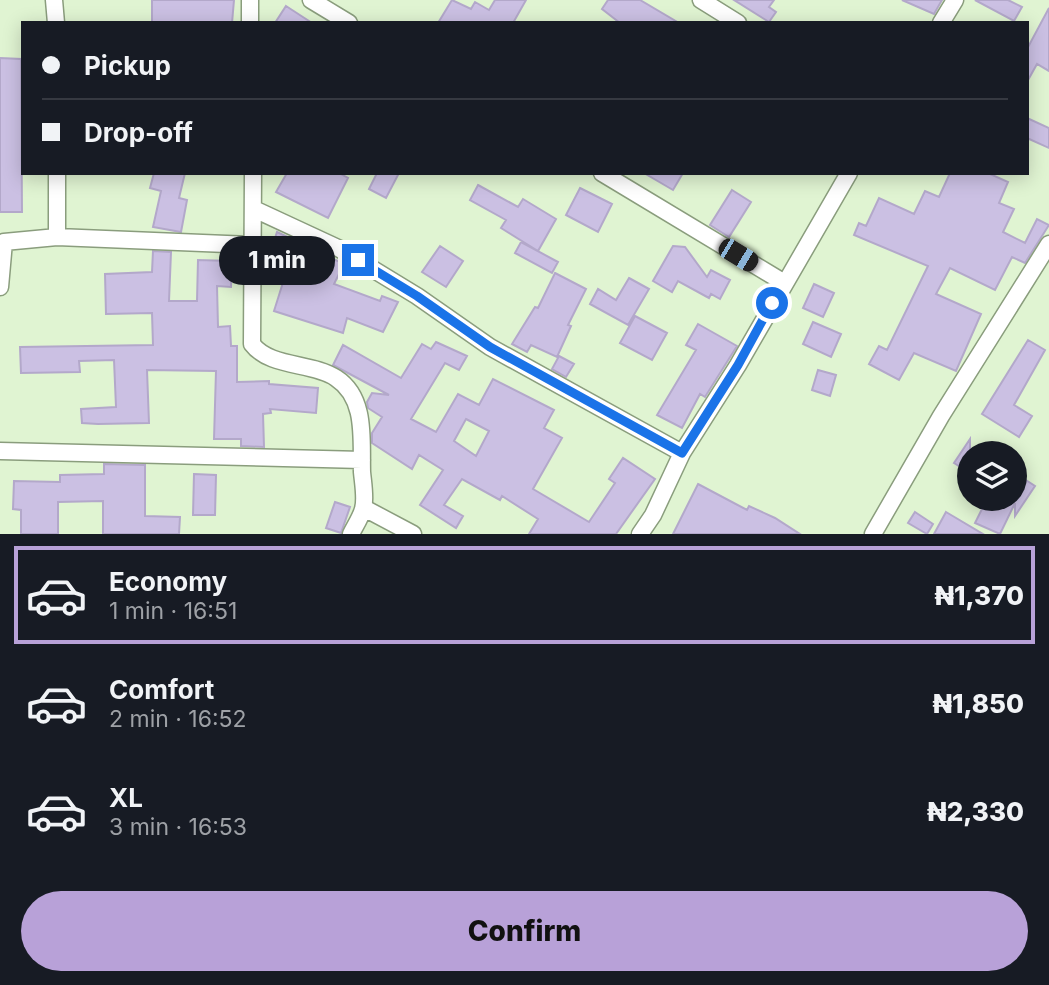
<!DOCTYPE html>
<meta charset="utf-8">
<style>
:root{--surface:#171b24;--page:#242831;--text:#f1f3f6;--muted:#9ea1a6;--line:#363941;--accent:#b8a1d8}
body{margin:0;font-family:Inter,sans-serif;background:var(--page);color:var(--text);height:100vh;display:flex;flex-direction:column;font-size:26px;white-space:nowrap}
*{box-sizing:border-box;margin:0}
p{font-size:23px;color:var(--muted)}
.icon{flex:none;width:38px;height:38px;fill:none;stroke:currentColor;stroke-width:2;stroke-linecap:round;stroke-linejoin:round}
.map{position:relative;height:534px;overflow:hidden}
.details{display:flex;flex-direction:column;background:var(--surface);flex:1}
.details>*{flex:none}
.guide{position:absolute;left:21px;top:21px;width:1008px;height:154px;border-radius:0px;box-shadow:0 4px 18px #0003;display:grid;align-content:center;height:154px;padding:0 21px;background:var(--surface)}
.fabs{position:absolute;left:957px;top:441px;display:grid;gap:14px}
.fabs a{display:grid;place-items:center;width:70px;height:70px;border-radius:50%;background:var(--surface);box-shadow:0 4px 18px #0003;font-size:35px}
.end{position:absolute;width:32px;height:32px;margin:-16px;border:9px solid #1a73e8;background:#fff;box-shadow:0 0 0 4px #fff}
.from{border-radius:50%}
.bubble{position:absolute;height:49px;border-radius:24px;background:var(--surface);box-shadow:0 4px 18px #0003;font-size:23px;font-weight:800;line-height:49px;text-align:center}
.car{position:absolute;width:21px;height:42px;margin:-21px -10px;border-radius:9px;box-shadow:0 0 5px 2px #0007;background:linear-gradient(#222 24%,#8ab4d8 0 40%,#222 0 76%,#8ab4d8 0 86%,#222 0)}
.guide b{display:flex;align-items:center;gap:24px;height:66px;font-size:26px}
.guide b+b{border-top:2px solid var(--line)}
.guide i{width:18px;height:18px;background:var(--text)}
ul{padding:12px 0 0;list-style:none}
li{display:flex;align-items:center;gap:21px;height:98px;margin:0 14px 10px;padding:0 7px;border:4px solid transparent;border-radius:0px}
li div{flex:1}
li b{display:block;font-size:26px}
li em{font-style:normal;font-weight:800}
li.active{border-color:var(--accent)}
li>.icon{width:63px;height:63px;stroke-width:1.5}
.action{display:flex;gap:14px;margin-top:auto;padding:14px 21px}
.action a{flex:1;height:80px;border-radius:42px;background:var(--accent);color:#111;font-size:28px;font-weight:800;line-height:80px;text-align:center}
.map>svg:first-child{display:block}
</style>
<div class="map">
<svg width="1049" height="534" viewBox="0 0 1049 534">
<rect width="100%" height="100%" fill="#e0f4d2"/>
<path fill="#cbc0e3" stroke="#b3a8ca" stroke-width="2" fill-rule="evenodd" d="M152 0H234L232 23 152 22Z
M452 0 471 9 475 2 489 10 495 0H526L513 23H438Z
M608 0H640L679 23H620L602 9Z
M734 0H774L769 7 776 12 769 22Z
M902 0H942L934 14Z
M975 0H1008L1022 7 1014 21Z
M286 6 312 23H275Z
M1049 8V71L1037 64 1027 82V49Z
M0 58 21 59 22 212H0Z
M1027 118 1049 128V148L1027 138Z
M154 173H185L179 198 187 200 181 232 153 227 161 191 150 188Z
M287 173H339L348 178 328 218 276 192Z
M377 173H399L386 198 369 189Z
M644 173H683L673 190Z
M950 173H988L1008 182 999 203 1014 209 1003 232 1025 243 1037 219 1049 225 1025 263 1012 257 995 290 950 268 936 294 981 314 956 371 914 353 899 380 869 364 879 346 887 350 928 266 854 235 859 223 866 226 879 198 914 214 925 191 939 197Z
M478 185 518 207 523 199 556 219 538 251 501 228 506 220 470 200Z
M580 188 612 204 598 232 566 215Z
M732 190 751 202 729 237 710 225Z
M277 232 344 264 334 284 380 301 382 296 398 302 383 332 347 318 343 333 274 311 291 257 271 251Z
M521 242 558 262 552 273 515 253Z
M440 246 463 261 446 287 422 272Z
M673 246 685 247 707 277 711 270 730 280 720 299 711 294 709 298 678 281 672 292 653 281Z
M153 251 171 252 169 301H197L198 260 232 261 231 287 217 286 218 327 230 326 231 346H237V382L269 381V384L318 388 316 413 270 409 271 413 263 414 264 447 241 446V439H214L216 371 147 370 149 423 98 424 82 423 81 409 116 407 114 360 79 361 80 372 21 373 20 347 153 345 152 313 106 314 105 274 152 272Z
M555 273 586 289 568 325 571 326 557 357 531 345 527 352 512 344 535 307 538 308Z
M629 278 649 289 628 325 590 304 598 289 616 300Z
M814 284 834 293 823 317 803 308Z
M635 316 667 333 652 360 620 343Z
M813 322 841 334 831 357 803 344Z
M698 324 737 346 705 397 700 394 682 428 657 415 696 350 686 345Z
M1028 340 1045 350 1014 405 1032 416 1019 437 982 414Z
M436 342 467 356 459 370 445 363 411 419 436 432 458 394 479 405 493 379 554 410 544 428 562 438 533 489 589 522 615 483 609 479 623 458 655 479 616 534H529L538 519 502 496 500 500 462 479 444 505 463 516 456 528 420 505 443 470 419 455 412 469 372 443V433L382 417 368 408 367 402 372 393 389 395 333 365 343 345 401 378 422 344 431 349ZM466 419 489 431 476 456 454 441Z
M559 356 574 364 566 377 552 369Z
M818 370 836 375 830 396 812 390Z
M970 439V473L954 463Z
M104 464 145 465V516L180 517 179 534H103V501L58 502V534H21V510L13 509 14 481 60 482V475L104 474Z
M1015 473 1035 486 1015 516V503L1000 534 975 523 987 499H1015Z
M194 474 216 475 215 515H193Z
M698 484 747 510 749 506 775 518 800 534H673Z
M335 502 350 507 341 533 326 528Z
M915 512 933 524 927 534 908 523Z
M946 512 983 534H934Z"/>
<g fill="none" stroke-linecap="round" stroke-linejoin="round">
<g stroke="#8a9d7d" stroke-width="19">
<path id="street" d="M54 0 56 23
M311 0 349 23
M701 0 738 23
M250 23V0
M941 23 955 0
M57 173V237
M253 173 252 344C270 368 312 362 336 378 367 398 361 440 362 472 363 483 366 499 363 509 361 517 355 526 351 534
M602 173 783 282
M254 209 338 248 417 296 490 347 682 453
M0 287 4 242 57 237 251 245
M0 451 362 460
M364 508 413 534
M640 534 653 515 682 453 738 365 849 173
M873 534 941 416 1049 244"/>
</g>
<use href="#street" stroke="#fff" stroke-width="16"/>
</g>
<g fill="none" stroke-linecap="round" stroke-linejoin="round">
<path stroke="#1a73e8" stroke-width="9" d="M358 260 417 296 490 347 682 453 738 365 772 303"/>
</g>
</svg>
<div class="fabs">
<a><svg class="icon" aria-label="layers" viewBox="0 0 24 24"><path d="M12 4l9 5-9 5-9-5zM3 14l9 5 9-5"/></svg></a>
</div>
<i class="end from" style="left:772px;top:303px"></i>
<i class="end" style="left:358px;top:260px"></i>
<div class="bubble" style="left:219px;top:236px;width:116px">1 min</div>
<i class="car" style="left:738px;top:255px;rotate:121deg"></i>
<div class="guide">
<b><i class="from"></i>Pickup</b>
<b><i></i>Drop-off</b>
</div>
</div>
<section class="details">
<ul>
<li class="active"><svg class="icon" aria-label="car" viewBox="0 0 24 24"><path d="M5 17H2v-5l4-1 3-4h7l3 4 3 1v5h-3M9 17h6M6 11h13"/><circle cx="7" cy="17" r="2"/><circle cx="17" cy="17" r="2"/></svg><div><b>Economy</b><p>1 min · 16:51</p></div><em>₦1,370</em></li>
<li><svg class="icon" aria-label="car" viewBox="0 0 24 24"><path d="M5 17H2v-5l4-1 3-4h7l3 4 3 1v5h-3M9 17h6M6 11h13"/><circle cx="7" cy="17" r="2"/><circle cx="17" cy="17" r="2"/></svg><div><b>Comfort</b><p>2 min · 16:52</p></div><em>₦1,850</em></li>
<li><svg class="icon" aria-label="car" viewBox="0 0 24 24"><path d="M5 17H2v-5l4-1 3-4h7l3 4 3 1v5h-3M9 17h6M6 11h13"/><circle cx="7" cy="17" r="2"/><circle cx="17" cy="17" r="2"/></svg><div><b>XL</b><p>3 min · 16:53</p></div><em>₦2,330</em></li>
</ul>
<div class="action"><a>Confirm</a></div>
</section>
